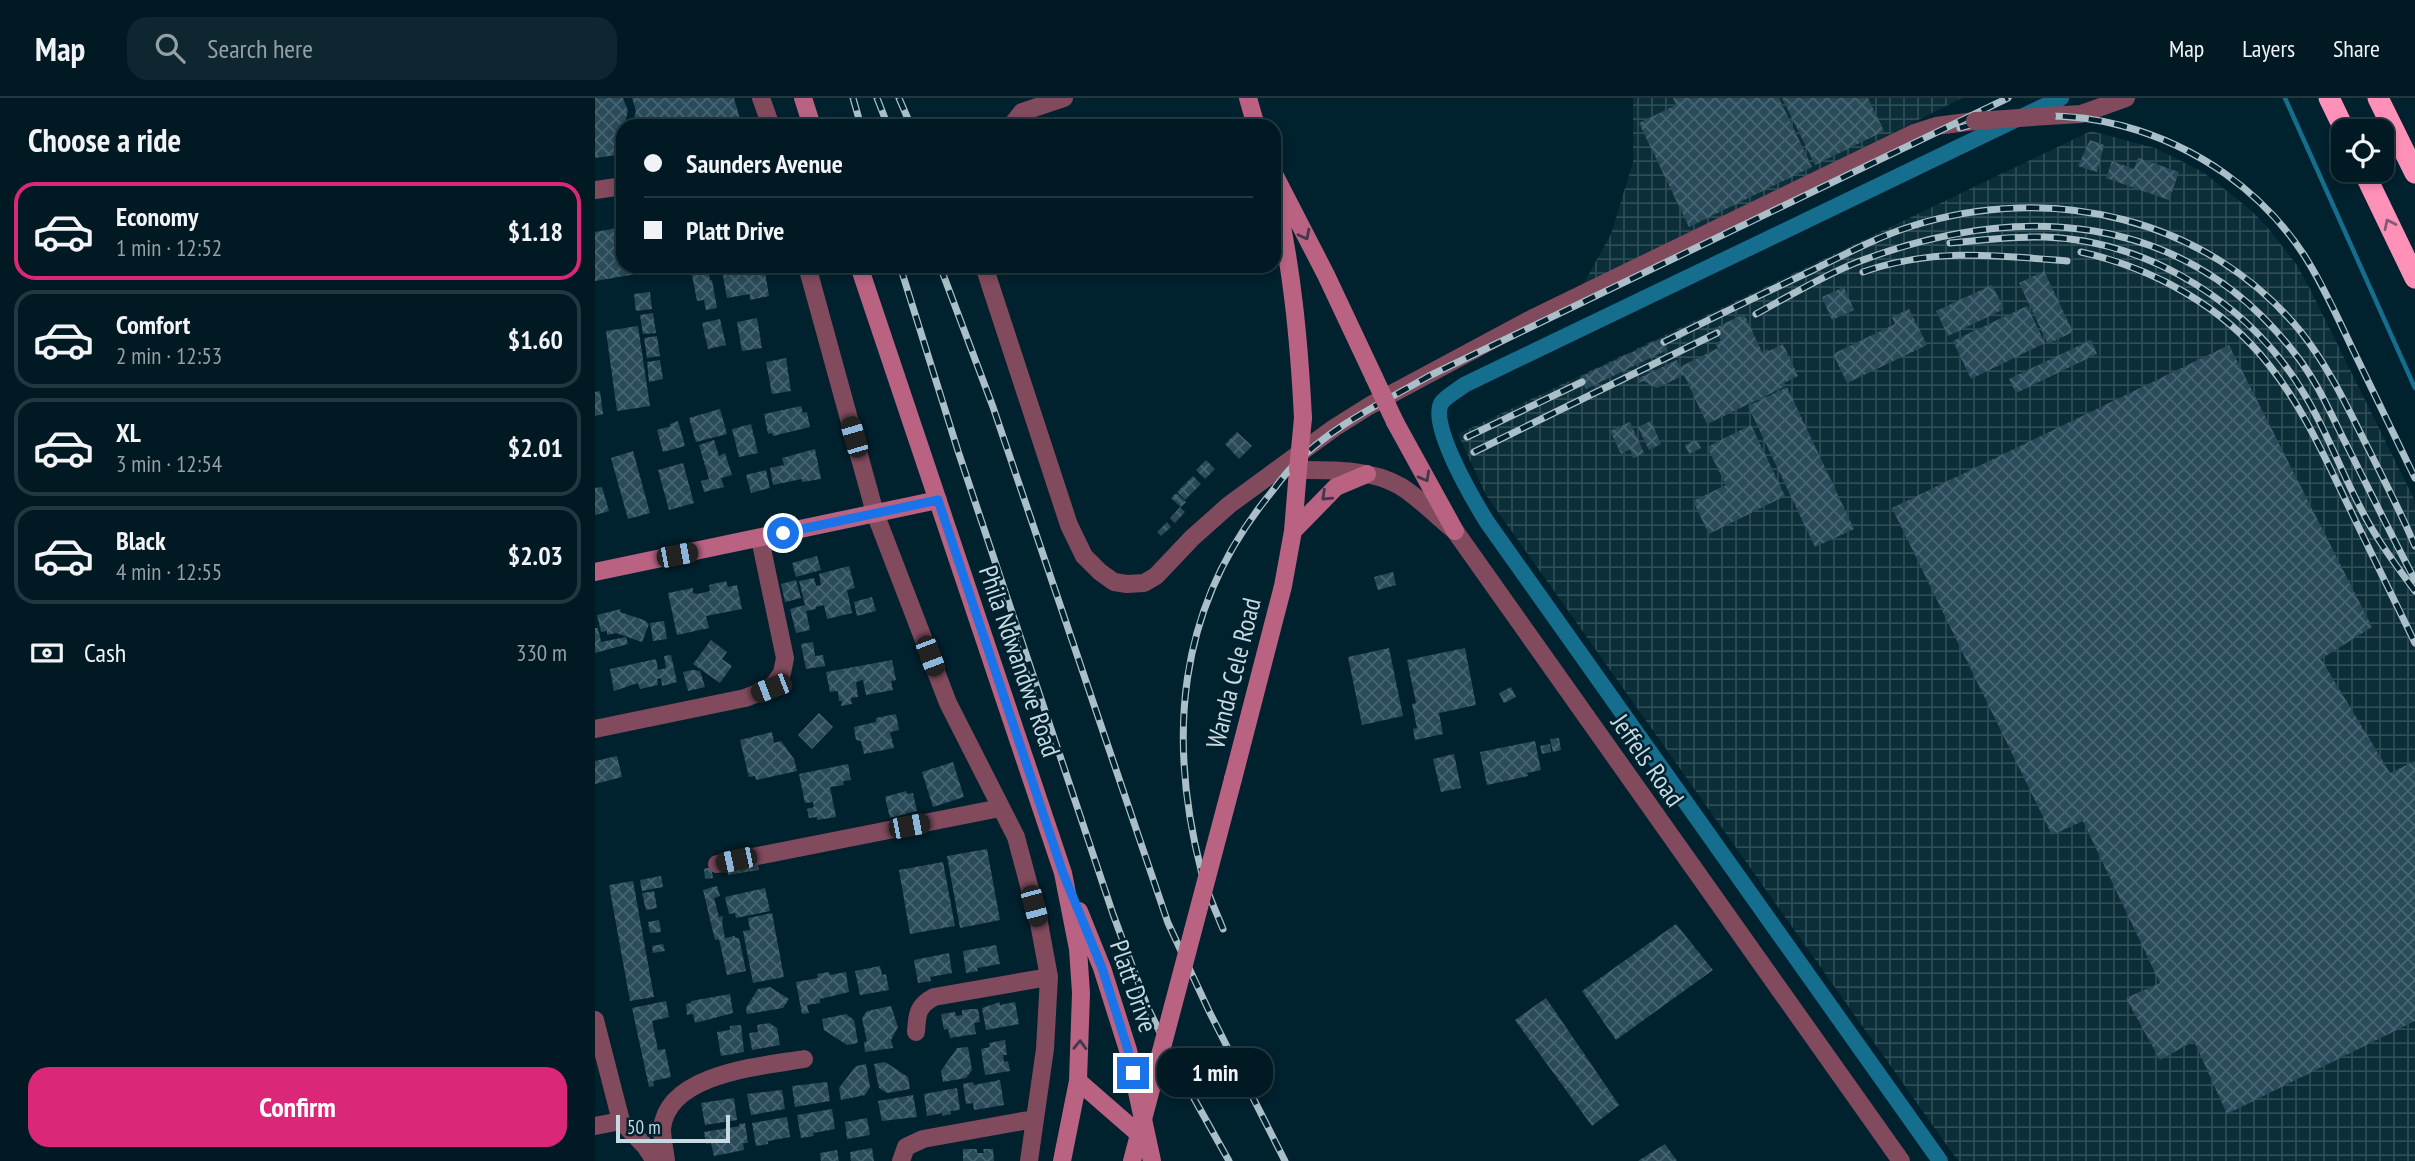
<!DOCTYPE html>
<meta charset="utf-8">
<style>
:root{--surface:#001922;--page:#0e262f;--text:#f1f3f6;--muted:#95a0a5;--line:#223840;--accent:#db2777}
body{margin:0;font-family:"PT Sans Narrow",sans-serif;background:var(--page);color:var(--text);height:100vh;display:flex;flex-direction:column;font-size:26px;white-space:nowrap}
*{box-sizing:border-box;margin:0}
p{font-size:23px;color:var(--muted)}
.icon{flex:none;width:38px;height:38px;fill:none;stroke:currentColor;stroke-width:2;stroke-linecap:round;stroke-linejoin:round}
.map{position:relative;flex:1;overflow:hidden}
.sheet{display:flex;flex-direction:column;background:var(--surface);width:595px}
.sheet>*{flex:none}
.top-card{position:absolute;left:21px;top:21px;width:665px;height:154px;border-radius:21px;box-shadow:0 4px 10px #0003,0 0 0 2px var(--line);display:grid;align-content:center;height:154px;padding:0 28px;background:var(--surface)}
.buttons{position:absolute;left:1736px;top:21px;display:grid;gap:14px}
.buttons a{display:grid;place-items:center;width:63px;height:63px;border-radius:14px;background:var(--surface);box-shadow:0 4px 10px #0003,0 0 0 2px var(--line);font-size:35px}
.scale{position:absolute;left:21px;bottom:18px;width:114px;box-sizing:border-box;padding-left:7px;border:4px solid #c7dae2;border-top:0;font-size:19px;line-height:24px;white-space:nowrap;color:#c7dae2;-webkit-text-stroke:5px #00212e;paint-order:stroke}
.end{position:absolute;width:32px;height:32px;margin:-16px;border:9px solid #1a73e8;background:#fff;box-shadow:0 0 0 4px #fff}
.from{border-radius:50%}
.bubble{position:absolute;height:49px;border-radius:21px;background:var(--surface);box-shadow:0 4px 10px #0003,0 0 0 2px var(--line);font-size:23px;font-weight:800;line-height:49px;text-align:center}
.car{position:absolute;width:21px;height:42px;margin:-21px -10px;border-radius:9px;box-shadow:0 0 5px 2px #0007;background:linear-gradient(#222 24%,#8ab4d8 0 40%,#222 0 76%,#8ab4d8 0 86%,#222 0)}
.top-card b{display:flex;align-items:center;gap:24px;height:66px;font-size:26px}
.top-card b+b{border-top:2px solid var(--line)}
.top-card i{width:18px;height:18px;background:var(--text)}
ul{padding:0;list-style:none}
li{display:flex;align-items:center;gap:21px;height:98px;margin:0 14px 10px;padding:0 14px;border:4px solid var(--line);border-radius:21px}
li div{flex:1}
li b{display:block;font-size:26px}
li em{font-style:normal;font-weight:800}
li.on{border-color:var(--accent)}
li>.icon{width:63px;height:63px;stroke-width:1.5}
h2{padding:0 28px;font-size:32px;line-height:84px}
.pay{display:flex;align-items:center;gap:18px;height:77px;padding:0 28px;font-size:26px}
.pay p{margin-inline-start:auto}
.cta{display:flex;gap:14px;margin-top:auto;padding:14px 28px}
.cta a{flex:1;height:80px;border-radius:21px;background:var(--accent);color:#fff;font-size:28px;font-weight:800;line-height:80px;text-align:center}
header{display:flex;align-items:center;gap:42px;box-sizing:border-box;height:98px;padding:0 35px;background:var(--surface);border-bottom:2px solid var(--line)}
header strong{font-size:33px}
nav{display:flex;gap:38px;margin-inline-start:auto;font-size:24px}
.search{width:490px;height:63px;background:var(--page);display:flex;align-items:center;gap:18px;box-sizing:border-box;padding:0 24px;border-radius:21px;color:var(--muted);font-size:26px}
main{display:flex;flex:1;min-height:0}
.map>svg:first-child{display:block}
</style>
<header>
<strong>Map</strong>
<div class="search"><svg class="icon" aria-label="search" viewBox="0 0 24 24"><circle cx="10" cy="10" r="6"/><path d="M15 15l6 6"/></svg>Search here</div>
<nav><a>Map</a><a>Layers</a><a>Share</a></nav>
</header>
<main>
<section class="sheet">
<h2>Choose a ride</h2>
<ul>
<li class="on"><svg class="icon" aria-label="car" viewBox="0 0 24 24"><path d="M5 17H2v-5l4-1 3-4h7l3 4 3 1v5h-3M9 17h6M6 11h13"/><circle cx="7" cy="17" r="2"/><circle cx="17" cy="17" r="2"/></svg><div><b>Economy</b><p>1 min · 12:52</p></div><em>$1.18</em></li>
<li><svg class="icon" aria-label="car" viewBox="0 0 24 24"><path d="M5 17H2v-5l4-1 3-4h7l3 4 3 1v5h-3M9 17h6M6 11h13"/><circle cx="7" cy="17" r="2"/><circle cx="17" cy="17" r="2"/></svg><div><b>Comfort</b><p>2 min · 12:53</p></div><em>$1.60</em></li>
<li><svg class="icon" aria-label="car" viewBox="0 0 24 24"><path d="M5 17H2v-5l4-1 3-4h7l3 4 3 1v5h-3M9 17h6M6 11h13"/><circle cx="7" cy="17" r="2"/><circle cx="17" cy="17" r="2"/></svg><div><b>XL</b><p>3 min · 12:54</p></div><em>$2.01</em></li>
<li><svg class="icon" aria-label="car" viewBox="0 0 24 24"><path d="M5 17H2v-5l4-1 3-4h7l3 4 3 1v5h-3M9 17h6M6 11h13"/><circle cx="7" cy="17" r="2"/><circle cx="17" cy="17" r="2"/></svg><div><b>Black</b><p>4 min · 12:55</p></div><em>$2.03</em></li>
</ul>
<div class="pay"><svg class="icon" aria-label="cash" viewBox="0 0 24 24"><path d="M3 7h18v10H3z"/><circle cx="12" cy="12" r="2"/></svg>Cash<p>330 m</p></div>
<div class="cta"><a>Confirm</a></div>
</section>
<div class="map">
<svg width="1820" height="1063" viewBox="0 0 1820 1063">
<defs>
<pattern id="industrial-grid" width="8" height="8" patternUnits="userSpaceOnUse" patternTransform="scale(1.75)"><rect width="8" height="8" fill="#0b2e39"/><path d="M0 4h8M4 0v8" fill="none" stroke="#2d4c55"/></pattern>
<pattern id="building-cross-hatch" width="8" height="8" patternUnits="userSpaceOnUse" patternTransform="scale(1.75)"><rect width="8" height="8" fill="#294b59"/><path d="M0 0l8 8M0 8l8-8" fill="none" stroke="#476471"/></pattern>
</defs>
<rect width="100%" height="100%" fill="#00212e"/>
<path fill="url(#industrial-grid)" d="M1038 0H1367L985 192 1016 136 1038 64Z
M1496 33 1560 50 1608 74 1657 113 1672 129 1702 167 1715 191 1820 403V1063H1363L891 397 863 336Z"/>
<g fill="none" stroke-linecap="round" stroke-linejoin="round">
<path stroke="#156e8d" stroke-width="4.5" d="M1690 0 1820 290"/>
<path stroke="#156e8d" stroke-width="16" d="M1345 1063 892 424C879 403 832 324 847 304 853 297 863 292 869 287L1466 0"/>
</g>
<path fill="url(#building-cross-hatch)" d="M0 0H28L33 13 21 57 0 60Z
M37 0H139L147 28H37L41 13Z
M1078 0H1184L1217 69 1094 129 1044 25 1081 7Z
M1187 0H1273L1289 33 1220 67Z
M1495 42 1509 47 1502 74 1483 68Z
M1543 60 1584 74 1574 102 1511 80 1517 63 1539 71Z
M28 129V168H71V171L0 183V134Z
M153 168H169L174 198 155 202V196L132 200 127 172Z
M1449 173 1478 234 1453 246 1424 185Z
M113 174 115 182H117L122 210 111 212 109 202 102 203 97 177Z
M1397 187 1409 211 1353 238 1341 213Z
M1249 189 1259 212 1237 222 1227 199Z
M55 194 57 211 41 213 39 196Z
M1432 208 1450 245 1376 281 1358 243Z
M1314 211 1332 247 1252 285 1238 256 1300 226 1297 219Z
M58 215 61 235 48 236 45 217Z
M1149 216 1167 254 1173 251 1174 253 1188 246 1203 278 1189 285 1191 288 1112 326 1089 277 1062 290 1048 283 1044 285 1042 281 1082 262 1085 269 1123 250 1120 245 1126 243 1120 230Z
M162 220 167 250 147 253 142 224Z
M125 221 131 247 113 251 107 225Z
M43 228 55 308 22 313 11 233Z
M62 238 65 258 52 260 49 240Z
M1067 240 1072 252 991 291 985 279Z
M1496 242 1502 256 1421 295 1414 281Z
M1634 247 1777 529 1726 561 1795 675 1820 663V923L1632 1016 1599 943 1565 962 1531 900 1565 885 1488 723 1457 737 1297 410Z
M191 260 196 293 177 296 171 264Z
M65 262 68 281 54 284 52 264Z
M1192 289 1259 431 1220 449 1153 308Z
M5 293 8 316 0 318V294Z
M206 308 208 315 212 314 215 329 178 338 177 335 173 336 169 316Z
M125 311 132 336 101 344 94 320Z
M83 323 90 348 68 354 62 332 76 328 75 326Z
M1056 323 1066 346 1054 352 1043 329Z
M1035 324 1049 355 1038 360 1035 351 1026 356 1015 333Z
M156 326 163 355 144 359 137 331Z
M1156 327 1190 398 1114 436 1098 403 1131 387 1112 349Z
M642 334 657 348 644 361 630 346Z
M119 342 124 358 130 355 137 377 126 380 129 389 109 394 106 383 114 381 104 347Z
M1102 342 1106 350 1094 356 1090 347Z
M220 351 226 381 207 384V381L178 387 175 370 189 367 187 360Z
M38 353 55 415 33 421 16 360Z
M611 362 620 371 610 381 601 372Z
M88 365 99 405 74 412 63 372Z
M171 372 175 390 156 395 151 377Z
M598 378 606 386 590 402 582 394Z
M7 389 14 413 0 417V390Z
M581 395 591 404 586 409 576 400Z
M585 409 590 414 580 425 575 420Z
M572 424 576 429 566 438 562 434Z
M222 458 226 472 201 479 197 465Z
M254 468 260 490 252 492 257 515 232 521 229 507 221 509V511L211 513 215 532 201 535 195 511 210 507 204 483 219 480 221 488 226 487 224 476Z
M798 474 801 487 783 492 779 479Z
M201 482 206 500 190 504 186 486Z
M131 483 133 489 142 487 147 511 111 518 114 530 82 537 73 495 98 490V495L103 496 115 493 114 487Z
M277 499 281 513 262 518 259 504Z
M26 511 25 514 49 522 54 526 47 544 21 535 12 537V533L6 534 2 517Z
M69 523 72 541 58 543 55 525Z
M0 530H3L6 544 31 539 33 546 0 555Z
M116 542 132 554 127 561 137 568 125 585 98 566Z
M218 544 220 558 228 557 230 568 211 571 206 546Z
M794 550 808 618 767 627 753 559Z
M870 550 881 607 844 615 848 636 820 642 818 631 822 630 817 606 821 605 812 562Z
M76 557 82 584 67 588 66 580 62 581 63 587 45 591 43 585 19 593 15 571 61 561 63 572 71 570 69 558Z
M297 562 301 582 296 583 298 592 271 597 268 582 261 584 263 599 256 600 257 606 246 608 247 603H244L243 593 235 594 231 574Z
M98 572 105 573 110 589 93 593 88 574Z
M916 589 921 599 909 605 904 595Z
M224 615 238 629 217 651 203 637Z
M301 616 304 632 295 634 299 650 269 656 266 643 261 642 259 629 281 624V620Z
M177 634 179 645 186 643 199 661 202 673 161 682 160 678 154 679 145 642Z
M964 640 966 652 958 654 955 641Z
M940 643 946 672 932 675 933 678 892 687 885 654Z
M955 646 956 654 947 656 945 648Z
M859 656 866 690 846 694 838 661Z
M22 658 27 679 0 686V663Z
M358 664 369 699 338 709 327 674Z
M253 666 256 682 248 683 249 687 235 689 241 719 222 722V719L214 720 212 711 219 709 218 704 210 705 204 676Z
M311 693 312 696 318 695 322 713 295 720 290 699Z
M392 751 405 822 365 830 352 758Z
M162 761 164 772 133 777 131 766Z
M348 764 360 828 315 836 304 772Z
M116 769 118 780 110 781 109 771Z
M66 778 68 789 47 793 45 782Z
M38 783 59 899 35 903 14 787Z
M122 788 125 798 119 800 124 819 128 818 127 825 130 840 140 838V840H144L151 873 132 877 124 841 120 842 108 792Z
M170 790 175 813 141 820 140 815 134 816 130 799Z
M59 793 62 810 51 812 47 795Z
M177 815 189 879 158 885 148 833 155 832 153 820Z
M64 822 66 834 55 835 53 824Z
M1081 826 1118 872 1021 942 987 893Z
M68 846 70 853 58 855 57 848Z
M401 847 405 866 382 870 383 873 371 875 368 853Z
M354 855 357 875 335 879 336 883 323 885 319 862Z
M285 868 287 877 291 876 294 892 265 897 260 873Z
M234 874 235 877 251 874 254 894 225 901V905L212 907 214 915 207 916 201 884 223 880 222 876Z
M175 889 194 901 188 910 152 916 151 910 163 891Z
M135 896 138 915 100 925 98 916 92 917 91 906 96 905V903Z
M951 900 1024 1007 997 1028 920 922Z
M71 903 74 919 57 923 63 952 70 951 76 979 58 983 59 988 54 989 37 910Z
M405 904V907L420 904 424 926 391 932 387 910Z
M296 908 303 929 296 942 298 950 270 954 269 944H272L267 920 272 913Z
M376 911H383L385 924 379 925 381 936 355 940 353 931 349 932 346 916 360 914 361 918 367 917V912Z
M251 916 259 922 263 945 252 947 229 932 227 921Z
M174 925 182 930 185 947 157 952 154 935 163 934 162 927Z
M146 927 149 954 126 958 122 934 135 932V928Z
M410 942 412 957H408L409 964 413 963 415 973 390 977 386 951 395 949 394 945Z
M373 949 377 972 371 980 348 984 346 973 362 950Z
M290 964 313 979 315 991 292 995 284 990 279 966Z
M271 966 275 989 270 997 246 1002 244 990 261 968Z
M405 982 409 1007 379 1012 378 1005 371 1006 368 986 378 984 379 987Z
M232 984 235 1003 200 1009 197 988Z
M362 990 365 1012 355 1013 356 1016 347 1018V1015L332 1018 329 996Z
M187 992 190 1011 156 1017 152 996Z
M318 997 322 1019 287 1023 283 1003Z
M139 1000 142 1022 110 1027 106 1005Z
M237 1011 240 1031 218 1035 219 1038 206 1040 202 1017Z
M192 1019 195 1039 173 1043V1046L161 1048 157 1025Z
M272 1020 275 1037 252 1041 250 1024Z
M150 1025 153 1045H148L149 1052 119 1058 116 1045 111 1046 109 1034 145 1028 144 1026Z
M1070 1046 1082 1063H1043Z
M277 1050 279 1063H256L255 1054Z
M368 1051H382V1055H389L388 1051H398L399 1063H368Z
M242 1052 244 1063H226L225 1055Z"/>
<g fill="none" stroke-linecap="round" stroke-linejoin="round">
<path stroke="#814a5d" stroke-width="18" d="M166 0 176 28
M1452 18 1486 16 1531 0
M416 28 427 14 469 0
M0 92 28 88
M212 168 280 415 353 605 421 739 444 825 454 879 450 951 434 1063
M389 168 474 427 489 458 505 474 519 484 532 486 549 485 561 478 597 440 634 407 739 330 774 308 940 219 1319 35 1341 28 1380 23
M703 372C737 372 775 371 805 388 825 400 842 419 860 433L1306 1063
M0 631 150 600 176 590 187 575 190 560 165 441
M122 766 405 710
M0 922 26 1023
M321 934C322 917 322 908 339 899L454 879
M0 1028 26 1023 50 1048 60 1063
M71 1063C70 1053 67 1041 67 1031 72 975 168 968 209 961
M306 1063 311 1049 328 1041 439 1021"/>
<path stroke="#b96282" stroke-width="18" d="M208 0 217 28
M653 0 661 28
M679 76 731 177 779 279
M679 91C697 167 704 242 708 320
M264 168 468 775 483 851 486 895 483 983 467 1063
M800 324 860 433
M698 433 741 389 772 376
M0 474 343 402
M638 681 688 488 698 433 703 372
M484 813 507 870 533 952 557 1063
M483 983 553 1044"/>
<path stroke="#ff91b8" stroke-width="21" d="M1734 0 1750 33
M1783 0 1820 75
M1768 72 1820 180"/>
<g stroke="#aabfc7" stroke-width="7">
<path id="rail" d="M258 0 266 28
M282 0 293 28
M304 0 316 28
M1365 30C1417 14 1476 14 1528 28 1602 48 1667 93 1709 157 1729 188 1744 223 1760 256 1780 297 1800 339 1820 380
M1355 145C1386 142 1419 138 1450 139 1557 143 1658 208 1711 299 1732 334 1746 373 1765 409 1780 439 1800 466 1820 493
M1486 154C1558 170 1628 208 1674 267 1706 307 1728 355 1750 401 1773 449 1797 497 1820 545
M305 168 363 353 518 816 552 908 587 979 634 1063
M345 168 398 309 573 825 614 913 690 1063
M1268 174C1337 150 1400 157 1472 163
M1161 216C1194 198 1226 179 1260 165 1421 103 1589 111 1701 257 1721 282 1734 312 1748 340 1772 387 1795 435 1820 482
M1069 244C1117 220 1167 196 1216 173 1249 157 1282 139 1317 128 1456 84 1613 120 1706 234 1736 272 1755 315 1777 358 1792 388 1807 417 1820 448
M872 339 987 284
M879 354 1122 235
M628 831C621 813 612 795 607 776 572 641 582 513 671 401 680 390 688 378 698 368 736 328 787 305 834 278L1413 0"/>
</g>
<use href="#rail" stroke="#00212e" stroke-width="4.5" stroke-dasharray="13" stroke-linecap="butt"/>
<path stroke="#814a5d" stroke-width="18" d="M1380 23 1452 18"/>
<path stroke="#b96282" stroke-width="18" d="M779 279 800 324
M703 372 708 320
M537 1063 638 681"/>
</g>
<defs><path id="oneway-chevron" d="M-2-3.5L2.5 0L-2 3.5" fill="none" stroke-width="1.6" stroke-linecap="round" stroke-linejoin="round" transform="scale(1.75)"/></defs>
<use stroke="#805973" href="#oneway-chevron" transform="translate(1794 126) rotate(-116)"/>
<g stroke="#41384b">
<use href="#oneway-chevron" transform="translate(710 137) rotate(63)"/>
<use href="#oneway-chevron" transform="translate(830 379) rotate(61)"/>
<use href="#oneway-chevron" transform="translate(731 398) rotate(137)"/>
<use href="#oneway-chevron" transform="translate(485 947) rotate(-88)"/>
</g>
<g fill="none" stroke-linecap="round" stroke-linejoin="round">
<path stroke="#1a73e8" stroke-width="9" d="M188 435 343 402 468 775 507 870 533 952 538 975"/>
</g>
<g text-anchor="middle" dominant-baseline="central" stroke-width="5" stroke-linejoin="round" paint-order="stroke">
<g font-size="26" fill="#c7dae2" stroke="#00212e">
<text transform="translate(425 563) rotate(71)">Phila Ndwandwe Road</text>
<text transform="translate(638 575) rotate(-76)">Wanda Cele Road</text>
<text transform="translate(1053 662) rotate(55)">Jeffels Road</text>
<text transform="translate(539 888) rotate(71)">Platt Drive</text>
</g>
</g>
</svg>
<div class="buttons">
<a><svg class="icon" aria-label="locate" viewBox="0 0 24 24"><circle cx="12" cy="12" r="6"/><path d="M12 2v4M12 18v4M2 12h4M18 12h4"/></svg></a>
</div>
<div class="scale">50 m</div>
<i class="end from" style="left:188px;top:435px"></i>
<i class="end" style="left:538px;top:975px"></i>
<div class="bubble" style="left:562px;top:950px;width:116px">1 min</div>
<i class="car" style="left:259px;top:339px;rotate:344deg"></i>
<i class="car" style="left:82px;top:457px;rotate:79deg"></i>
<i class="car" style="left:335px;top:558px;rotate:159deg"></i>
<i class="car" style="left:176px;top:590px;rotate:249deg"></i>
<i class="car" style="left:314px;top:728px;rotate:79deg"></i>
<i class="car" style="left:141px;top:762px;rotate:258deg"></i>
<i class="car" style="left:439px;top:808px;rotate:165deg"></i>
<div class="top-card">
<b><i class="from"></i>Saunders Avenue</b>
<b><i></i>Platt Drive</b>
</div>
</div>
</main>
